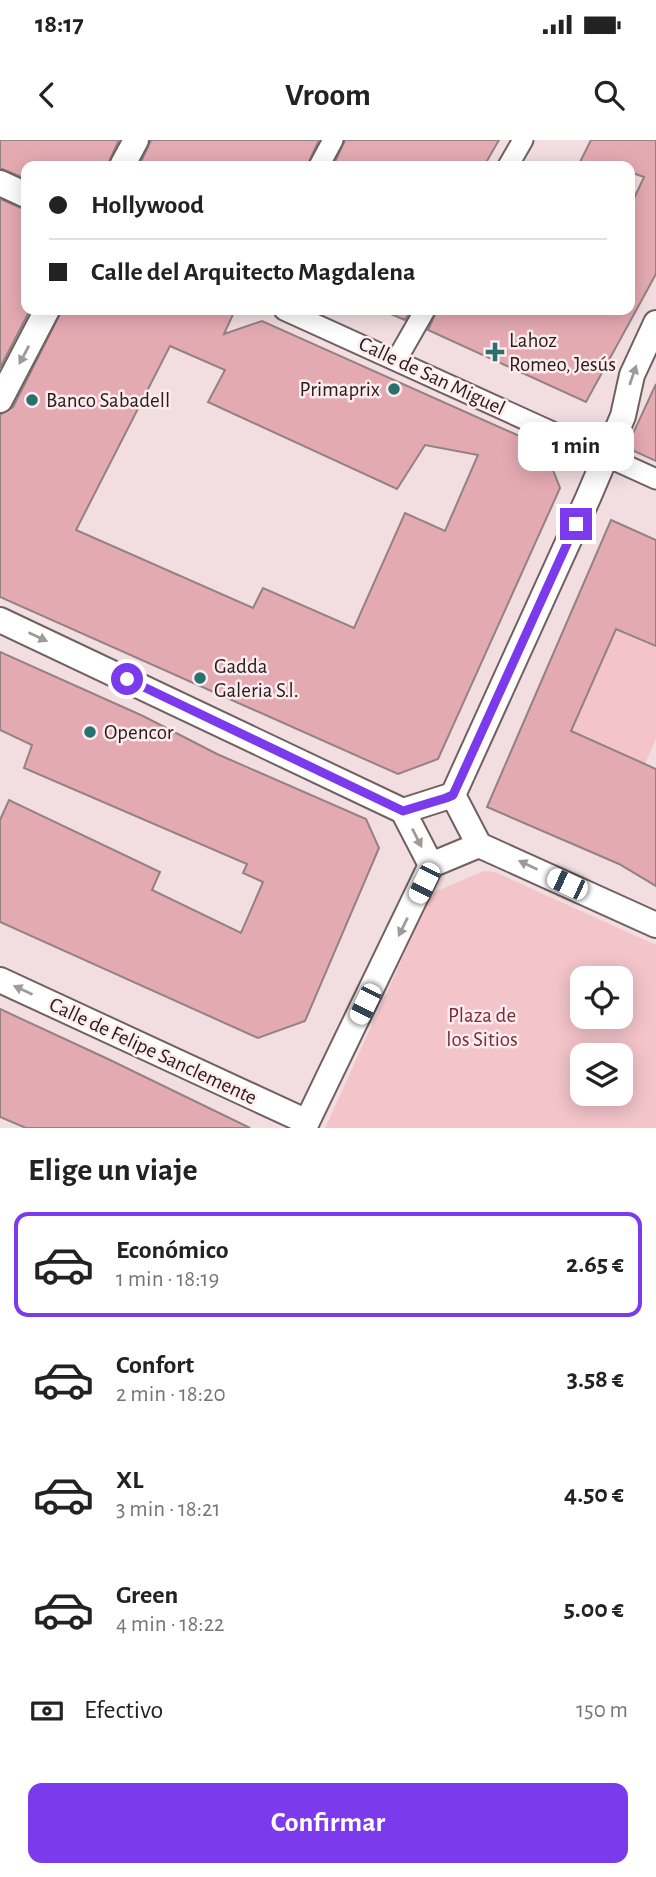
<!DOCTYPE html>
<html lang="es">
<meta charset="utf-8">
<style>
:root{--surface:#fff;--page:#f6f6f6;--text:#222;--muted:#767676;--line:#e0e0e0;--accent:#7c3aed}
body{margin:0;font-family:"Alegreya Sans",sans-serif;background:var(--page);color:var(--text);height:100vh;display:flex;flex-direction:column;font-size:26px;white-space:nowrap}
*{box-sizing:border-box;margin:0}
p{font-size:23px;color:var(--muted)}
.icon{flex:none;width:38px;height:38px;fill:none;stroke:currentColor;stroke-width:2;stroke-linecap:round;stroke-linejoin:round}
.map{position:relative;height:988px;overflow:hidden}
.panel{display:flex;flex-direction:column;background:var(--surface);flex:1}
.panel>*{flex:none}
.banner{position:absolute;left:21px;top:21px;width:614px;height:154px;border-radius:14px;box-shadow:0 4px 18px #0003;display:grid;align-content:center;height:154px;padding:0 28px;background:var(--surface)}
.controls{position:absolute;left:570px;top:826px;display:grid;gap:14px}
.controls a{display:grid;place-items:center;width:63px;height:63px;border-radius:14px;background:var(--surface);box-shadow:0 4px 18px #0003;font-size:35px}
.end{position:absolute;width:32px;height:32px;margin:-16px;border:9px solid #7c3aed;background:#fff;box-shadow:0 0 0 4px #fff}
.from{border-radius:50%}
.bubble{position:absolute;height:49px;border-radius:14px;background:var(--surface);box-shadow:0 4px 18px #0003;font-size:23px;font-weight:700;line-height:49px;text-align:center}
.car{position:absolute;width:21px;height:42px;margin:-21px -10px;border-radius:9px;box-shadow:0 0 5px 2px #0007;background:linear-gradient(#fff 24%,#345 0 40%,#fff 0 76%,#345 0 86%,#fff 0)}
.banner b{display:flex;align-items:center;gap:24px;height:66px;font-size:26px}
.banner b+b{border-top:2px solid var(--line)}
.banner i{width:18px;height:18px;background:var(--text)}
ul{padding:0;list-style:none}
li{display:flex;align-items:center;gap:21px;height:105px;margin:0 14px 10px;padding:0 14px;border:4px solid transparent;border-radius:14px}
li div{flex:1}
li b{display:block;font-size:26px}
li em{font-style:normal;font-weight:700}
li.selected{border-color:var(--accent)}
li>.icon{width:63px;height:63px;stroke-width:1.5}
h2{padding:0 28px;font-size:32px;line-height:84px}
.pay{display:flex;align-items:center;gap:18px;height:77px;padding:0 28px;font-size:26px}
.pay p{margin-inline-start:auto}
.action{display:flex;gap:14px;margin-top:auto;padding:14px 28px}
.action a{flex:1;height:80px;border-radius:14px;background:var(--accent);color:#fff;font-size:28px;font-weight:700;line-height:80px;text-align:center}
.status{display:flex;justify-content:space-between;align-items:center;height:49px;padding:0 35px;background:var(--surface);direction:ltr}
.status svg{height:19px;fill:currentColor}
header{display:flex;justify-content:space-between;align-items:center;height:91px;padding:0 28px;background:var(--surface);font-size:32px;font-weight:700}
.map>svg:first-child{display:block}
</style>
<div class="status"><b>18:17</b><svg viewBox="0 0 49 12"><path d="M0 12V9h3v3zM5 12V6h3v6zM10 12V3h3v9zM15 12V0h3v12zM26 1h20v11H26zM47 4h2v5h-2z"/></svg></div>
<header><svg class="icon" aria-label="back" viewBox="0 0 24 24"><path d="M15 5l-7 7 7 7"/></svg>Vroom<svg class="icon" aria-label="search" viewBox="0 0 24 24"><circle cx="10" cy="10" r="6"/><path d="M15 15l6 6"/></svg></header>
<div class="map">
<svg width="656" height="988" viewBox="0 0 656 988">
<rect width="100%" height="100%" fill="#f2dee0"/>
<path fill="#f3c4ca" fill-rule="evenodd" d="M616 489 656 506V599L645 624 571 591Z
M484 731 495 732 656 805V988H325L432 753ZM583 838H621V877H583ZM583 915H621V954H583Z"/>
<path fill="#e4aab2" stroke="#938183" stroke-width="2" fill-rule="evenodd" d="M0 0H119L107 26H26V39L0 28Z
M151 0H319L307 26H139Z
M345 0H499L484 26H333Z
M591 0H656V134L586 262 428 190 437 170H630V67L644 37 630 32V26H578Z
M0 59 26 70V170H30L0 228Z
M62 170H235L224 194 262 181 544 307 560 348 438 619 398 634 0 457V275L13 267ZM170 206 225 230 208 262 397 349 425 305 478 315 445 391 405 373 354 488 263 448 253 468 76 390Z
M381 170H411L405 180Z
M656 244V321L634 311 630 300Z
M611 380 656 400V506L616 489 571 591 656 629V746L619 724 487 667Z
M0 512 143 576 217 614 366 679 379 708 305 881 258 898 0 782V680L9 660 160 732 152 750 241 793 263 742 243 733 247 724 24 628 32 605 0 590Z
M0 869 108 919 250 988H26L0 977Z"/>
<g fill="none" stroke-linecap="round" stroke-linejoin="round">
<g stroke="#706062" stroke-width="23">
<path id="pedestrian" d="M319 26 333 0
M508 26 523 0
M284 170 656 339
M397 219 425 170"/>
</g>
<g stroke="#706062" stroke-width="28">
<path id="minor" d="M122 26 136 0
M0 43 26 55
M0 260 47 170
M0 480 403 671 431 725
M453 655 588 358 623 276 632 235 656 183
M453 655 479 705
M403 671 453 655
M0 840 307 982
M304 988 431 725 479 705 656 785"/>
</g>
<use href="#pedestrian" stroke="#fff" stroke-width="19"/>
<use href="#minor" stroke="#fff" stroke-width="24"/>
</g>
<defs><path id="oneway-solid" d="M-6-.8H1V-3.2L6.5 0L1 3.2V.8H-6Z" transform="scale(1.75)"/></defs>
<g fill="#9d9a9a">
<use href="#oneway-solid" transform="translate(24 215) rotate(118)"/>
<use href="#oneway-solid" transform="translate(633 235) rotate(-71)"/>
<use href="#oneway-solid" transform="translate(38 497) rotate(25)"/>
<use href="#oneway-solid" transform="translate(417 698) rotate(63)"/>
<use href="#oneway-solid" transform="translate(528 725) rotate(-155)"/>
<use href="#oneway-solid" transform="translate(403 787) rotate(116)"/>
<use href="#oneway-solid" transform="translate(23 850) rotate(-155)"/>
</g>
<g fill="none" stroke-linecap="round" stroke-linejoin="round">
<path stroke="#7c3aed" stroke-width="9" d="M127 539 403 671 446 658 453 655 576 384"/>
</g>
<g fill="#27716f" stroke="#ffebee" stroke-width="2.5">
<path d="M491.5 201.5h7v7h7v7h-7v7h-7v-7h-7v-7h7z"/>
<circle cx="394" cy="249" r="7"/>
<circle cx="32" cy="260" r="7"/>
<circle cx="200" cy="538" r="7"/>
<circle cx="90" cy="592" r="7"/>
</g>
<g text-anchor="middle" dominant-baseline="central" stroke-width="5" stroke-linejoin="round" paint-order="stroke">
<g font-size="21" fill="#251e1f" stroke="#ffebee" text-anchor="start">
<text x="509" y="200">Lahoz<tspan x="509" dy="24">Romeo, Jesús</tspan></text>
<text x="380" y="249" text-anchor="end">Primaprix</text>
<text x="46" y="260">Banco Sabadell</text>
<text x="214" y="526">Gadda<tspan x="214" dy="24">Galeria S.l.</tspan></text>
<text x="104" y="592">Opencor</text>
</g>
<g font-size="21" fill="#251e1f" stroke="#ffebee">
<text transform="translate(432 236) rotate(25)">Calle de San Miguel</text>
<text transform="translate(153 911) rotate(25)">Calle de Felipe Sanclemente</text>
</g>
<g font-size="21" fill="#742e3d" stroke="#ffebee">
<text x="482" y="875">Plaza de<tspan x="482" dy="24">los Sitios</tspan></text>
</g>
</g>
</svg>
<div class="controls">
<a><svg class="icon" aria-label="locate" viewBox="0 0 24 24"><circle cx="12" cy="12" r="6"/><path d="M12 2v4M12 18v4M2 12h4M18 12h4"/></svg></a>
<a><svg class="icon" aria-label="layers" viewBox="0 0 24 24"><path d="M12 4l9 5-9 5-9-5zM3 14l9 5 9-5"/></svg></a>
</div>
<i class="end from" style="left:127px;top:539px"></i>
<i class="end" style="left:576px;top:384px"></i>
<div class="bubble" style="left:518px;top:282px;width:116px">1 min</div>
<i class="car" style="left:424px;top:743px;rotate:206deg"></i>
<i class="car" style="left:567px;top:744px;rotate:295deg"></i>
<i class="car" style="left:365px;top:864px;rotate:206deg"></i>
<div class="banner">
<b><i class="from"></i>Hollywood</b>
<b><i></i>Calle del Arquitecto Magdalena</b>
</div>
</div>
<section class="panel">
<h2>Elige un viaje</h2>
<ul>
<li class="selected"><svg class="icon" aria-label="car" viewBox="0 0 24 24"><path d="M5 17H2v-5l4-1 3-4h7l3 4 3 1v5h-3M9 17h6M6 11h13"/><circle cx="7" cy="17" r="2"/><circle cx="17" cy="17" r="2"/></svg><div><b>Económico</b><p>1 min · 18:19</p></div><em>2.65 €</em></li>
<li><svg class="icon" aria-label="car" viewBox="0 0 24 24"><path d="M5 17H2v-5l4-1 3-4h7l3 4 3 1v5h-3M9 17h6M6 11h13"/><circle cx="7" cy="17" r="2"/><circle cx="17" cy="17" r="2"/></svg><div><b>Confort</b><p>2 min · 18:20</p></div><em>3.58 €</em></li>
<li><svg class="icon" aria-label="car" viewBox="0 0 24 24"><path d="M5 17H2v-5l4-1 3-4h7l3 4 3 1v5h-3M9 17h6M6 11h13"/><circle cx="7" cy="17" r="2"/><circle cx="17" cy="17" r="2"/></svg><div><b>XL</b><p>3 min · 18:21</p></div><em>4.50 €</em></li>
<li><svg class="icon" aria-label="car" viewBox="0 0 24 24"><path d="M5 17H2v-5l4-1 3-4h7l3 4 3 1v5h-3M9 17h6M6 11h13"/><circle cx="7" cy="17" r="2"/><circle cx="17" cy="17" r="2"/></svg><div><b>Green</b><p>4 min · 18:22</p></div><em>5.00 €</em></li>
</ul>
<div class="pay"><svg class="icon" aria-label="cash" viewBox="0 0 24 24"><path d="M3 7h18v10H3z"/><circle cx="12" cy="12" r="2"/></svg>Efectivo<p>150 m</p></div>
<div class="action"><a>Confirmar</a></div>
</section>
